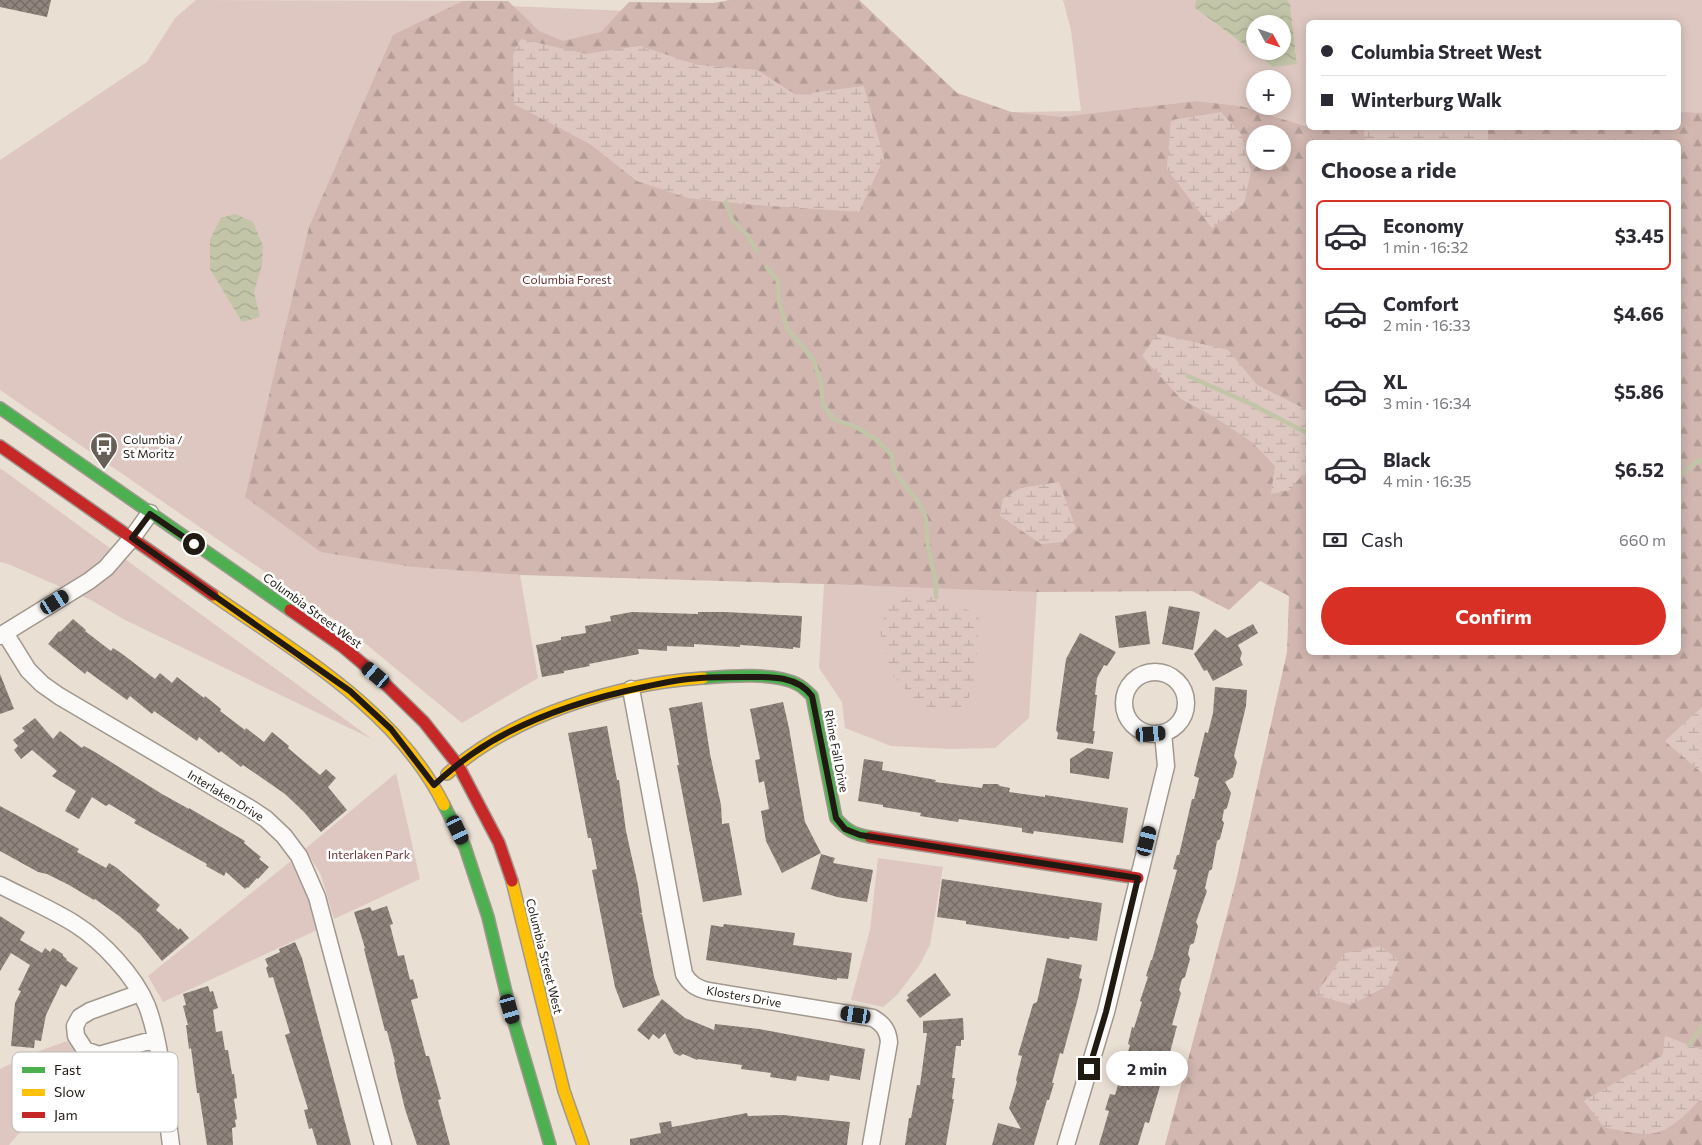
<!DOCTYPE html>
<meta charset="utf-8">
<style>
:root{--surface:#fff;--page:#f7f7f7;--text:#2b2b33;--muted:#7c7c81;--line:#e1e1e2;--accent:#d93025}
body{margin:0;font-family:Commissioner,sans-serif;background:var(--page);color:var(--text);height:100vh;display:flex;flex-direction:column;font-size:19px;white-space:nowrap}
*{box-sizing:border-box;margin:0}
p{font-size:16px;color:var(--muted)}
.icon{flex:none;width:28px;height:28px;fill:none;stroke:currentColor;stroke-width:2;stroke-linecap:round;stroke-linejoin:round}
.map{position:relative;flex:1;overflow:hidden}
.drawer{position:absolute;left:1306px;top:140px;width:375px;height:515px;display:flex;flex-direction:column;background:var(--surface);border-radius:8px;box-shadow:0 2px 12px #0003}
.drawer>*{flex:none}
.top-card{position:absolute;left:1306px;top:20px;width:375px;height:110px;border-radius:8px;box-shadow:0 2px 12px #0003;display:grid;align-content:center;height:110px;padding:0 15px;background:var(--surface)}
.needle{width:32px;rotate:130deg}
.fabs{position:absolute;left:1246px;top:15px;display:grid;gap:10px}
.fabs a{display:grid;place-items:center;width:45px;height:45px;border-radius:50%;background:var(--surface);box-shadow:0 2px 12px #0003;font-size:25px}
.end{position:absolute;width:22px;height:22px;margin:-11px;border:6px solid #211a12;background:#fff;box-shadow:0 0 0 2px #fff}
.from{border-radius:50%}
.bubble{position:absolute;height:35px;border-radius:18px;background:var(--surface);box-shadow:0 2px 12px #0003;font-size:16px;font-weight:700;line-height:35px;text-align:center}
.car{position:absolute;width:15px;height:30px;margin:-15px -8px;border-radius:6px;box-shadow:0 0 4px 1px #0007;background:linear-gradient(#222 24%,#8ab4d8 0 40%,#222 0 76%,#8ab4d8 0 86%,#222 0)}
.top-card b{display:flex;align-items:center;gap:18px;height:48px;font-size:19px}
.top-card b+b{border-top:1px solid var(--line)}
.top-card i{width:12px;height:12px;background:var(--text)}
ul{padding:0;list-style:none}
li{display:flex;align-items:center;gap:15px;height:70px;margin:0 10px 8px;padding:0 5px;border:2px solid transparent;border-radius:8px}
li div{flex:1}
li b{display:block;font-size:19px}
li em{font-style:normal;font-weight:700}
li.current{border-color:var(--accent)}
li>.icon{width:45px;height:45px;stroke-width:1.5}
h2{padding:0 15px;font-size:22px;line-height:60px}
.pay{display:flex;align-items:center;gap:12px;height:55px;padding:0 15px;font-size:19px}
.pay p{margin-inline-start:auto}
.action{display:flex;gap:10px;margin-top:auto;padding:10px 15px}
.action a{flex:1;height:58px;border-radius:30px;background:var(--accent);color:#fff;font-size:20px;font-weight:700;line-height:58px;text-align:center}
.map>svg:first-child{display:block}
</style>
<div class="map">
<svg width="1702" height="1145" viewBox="0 0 1702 1145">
<defs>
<pattern id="forest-firs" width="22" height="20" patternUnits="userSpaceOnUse" patternTransform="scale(1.25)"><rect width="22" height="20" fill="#d2b6b0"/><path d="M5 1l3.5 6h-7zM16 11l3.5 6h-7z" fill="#b49c96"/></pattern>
<pattern id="wetland-marsh" width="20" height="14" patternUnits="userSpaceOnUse" patternTransform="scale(1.25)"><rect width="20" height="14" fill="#dec7c1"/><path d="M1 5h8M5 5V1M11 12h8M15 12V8" fill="none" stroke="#beaaa5"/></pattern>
<pattern id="water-waves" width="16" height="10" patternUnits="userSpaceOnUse" patternTransform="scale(1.25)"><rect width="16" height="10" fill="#c2c5a8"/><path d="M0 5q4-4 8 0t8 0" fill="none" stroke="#a6a990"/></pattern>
<pattern id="building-cross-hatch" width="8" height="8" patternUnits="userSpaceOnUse" patternTransform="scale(1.25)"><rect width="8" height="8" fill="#90847d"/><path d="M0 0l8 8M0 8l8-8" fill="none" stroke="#756b65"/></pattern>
</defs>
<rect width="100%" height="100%" fill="#eadfd3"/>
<path fill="#dec7c1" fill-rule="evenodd" d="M196 0 463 1 458 4 752 16 859 0 957 93 1011 112 1081 111 1071 30 1063 0H1196L1194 7 1273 67 1297 63 1290 4 1287 0H1702V1145H1165L1309 652H1679V142H1309V559L1000 590 1037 592 1029 718 995 748 952 749 891 746 845 728 842 702 819 668 824 584 877 586 325 552 412 567 520 575 538 678 462 723 344 626 0 390V160L147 62 175 18ZM1309 22H1679V128H1309ZM1255 79H1282V106H1255ZM1196 101 1241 106 1250 109 1124 110ZM1255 134H1282V161H1255Z
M0 468 372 739 123 619 91 600 8 564 0 562Z
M396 773 420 879 334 919 321 875 305 849Z
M878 858 943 867 930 945 919 966 897 995 883 1007 851 1000 870 930Z
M291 861 306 893 317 930 163 1002 148 976Z
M67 1041 81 1060 9 1145H0V1069L28 1055Z"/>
<path fill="url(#forest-firs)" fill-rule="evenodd" d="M730 0H859L957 93 1011 112 1062 117 1196 101 1241 106 1304 126 1309 125V128H1365L1364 137 1367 142H1309V411L1257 385 1228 350 1158 334 1180 398 1216 418 1252 442 1275 466 1309 477V652H1679V142H1488V128H1679V112L1702 113V707L1665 741 1702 773V1050L1665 1036 1663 1055 1584 1101 1604 1127C1619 1130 1644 1137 1659 1132 1672 1128 1691 1110 1699 1100H1702V1145H1165L1236 881 1287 652 1289 596 1260 581 1229 610 1192 591 1037 592 824 584 520 575 412 567 321 552 245 497 309 227 393 35 463 1H508L539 31 563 41 601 32 629 2 713 3ZM521 40 586 54 640 46 697 65 757 70 796 95 864 86 756 205 688 198 637 181 590 144 514 104ZM1171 120 1212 228 1167 169ZM1255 134H1282V161H1255Z"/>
<path fill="url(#wetland-marsh)" d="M521 39 586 54 640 46 697 65 757 70 796 95 864 86 884 158 859 212 756 205 688 198 637 181 590 144 514 104 513 54Z
M1221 112 1241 134 1251 171 1244 204 1212 228 1167 169 1171 120Z
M1365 128H1488V142H1367L1364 137Z
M1157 334 1228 350 1257 385 1309 411V477L1302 475 1290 490 1271 494 1275 466 1252 442 1216 418 1180 398 1142 356Z
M1059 482 1076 528 1063 542 1041 544 1000 516 1003 499 1020 488Z
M939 597 979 615 975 689 960 709 921 707 890 672 880 631 890 598Z
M1702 707V773L1665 741Z
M1380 946 1399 960 1387 986 1351 1005 1315 995 1345 953Z
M1665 1036 1702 1050V1100H1699C1691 1110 1672 1128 1659 1132 1643 1137 1619 1130 1604 1127L1584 1101 1663 1055Z"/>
<path fill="url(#water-waves)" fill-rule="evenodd" d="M1196 0H1287L1290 4 1297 64 1273 67 1194 7ZM1255 24H1282V51H1255Z
M235 214 253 222 263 246 262 265 254 292 260 317 242 322 210 269V239L221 218Z"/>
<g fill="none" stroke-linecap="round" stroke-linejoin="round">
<path stroke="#c2c5a8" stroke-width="4.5" d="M726 202 732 220 748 236 757 251
M767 267 778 281 779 302 787 328 813 359 821 382 823 405 834 419 858 428 877 440 892 455 893 468 905 486 919 503 926 519 927 540 936 584V597
M1188 376 1251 404 1309 434
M1679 475 1702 459
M1689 1045 1702 1026"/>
</g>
<path fill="url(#building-cross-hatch)" d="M0 0H51L47 17 0 7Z
M1169 606 1200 612 1193 650 1162 644Z
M1146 611 1150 644 1119 648 1115 616Z
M632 612 698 614V612H725L802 616 800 648 793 647V649L756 646 740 645V647L694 644V647L667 646V651L638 649 639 654 589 664 590 666 564 671V673L542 677 536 645 561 640V637L586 633 585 626 611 621 610 616Z
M73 619 86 630 85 631 111 651 113 648 121 653 155 679 160 673 172 683 177 677 204 698 205 696 221 709 220 711 245 730 246 728 264 742 272 732 289 746 288 748 320 775 326 769 336 778 328 787 347 810 321 832 304 812 285 794 243 765 241 767 221 751 219 753 199 737 197 741 154 711 152 714 130 696 127 700 87 671 85 674 48 644 59 631 60 632Z
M1253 624 1258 633 1238 645 1242 653 1240 659 1243 665 1213 681 1207 670 1204 671 1194 654 1215 629 1227 638Z
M1080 633 1116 652 1107 666 1104 665 1097 678 1095 695H1097L1093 731H1095L1093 744 1057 739 1058 733 1056 730 1066 659Z
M0 674 14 709 0 714Z
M1215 687 1247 690 1246 706 1234 756 1237 762 1233 777 1225 782 1231 793 1227 808 1224 810 1222 820 1224 823 1220 839 1217 841 1212 869 1209 871 1205 888 1207 891 1196 922 1198 926 1194 943 1190 945 1188 954 1190 959 1185 977 1182 979 1179 990 1181 993 1172 1025 1177 1026 1169 1056 1163 1054 1156 1077 1162 1079 1149 1123 1145 1122 1138 1145H1099L1109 1111 1105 1110 1110 1094 1115 1095 1130 1045 1128 1044 1132 1027 1134 1028 1142 1002 1140 1001 1148 977 1146 976 1151 960H1152L1177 870 1173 869 1177 855H1179L1192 799H1194L1199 778 1194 776 1205 732 1208 733 1213 713Z
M702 702 710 754 721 805 722 824 729 823 742 895 703 902 677 765H679L669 708Z
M783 702 789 728 805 822 821 853 782 873 766 841 761 811 769 809 764 781 759 783 755 760 760 759 750 709Z
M35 718 53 739 60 731 82 748 84 746 95 752 162 794 189 809V808L245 841 244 843 261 857 259 859 269 867 258 879 257 878 248 888 247 887 245 889 226 872 224 876 206 866 207 864 134 823 136 820 109 804 106 806 92 797 79 819 65 811 76 791 52 776 57 771 32 750 21 759 14 750 18 746 13 740 25 731 22 728Z
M607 726 617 780H619L626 831 638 885 642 913 639 914H642L654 977 660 995 623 1008 615 987 592 870 597 869 591 838H588L568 733Z
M1087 748 1113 752 1109 779 1070 773V759Z
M864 759 883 762 882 770 936 780 935 782 982 788 983 784H998L1000 786 1010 788 1009 792 1045 797V795L1128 808 1123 843 1034 831 1033 834 1022 832V828L959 819 958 822 920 816 921 813 883 807V805L858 801Z
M0 806 79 849 77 852 106 868 109 863 117 868 160 905 156 910 179 930 180 928 189 938 162 961 140 934 119 916 95 899 94 900 69 885 47 874 38 872 0 851Z
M821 854 835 858 833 863 873 870 867 902 837 897 811 889Z
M942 879 1102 903 1097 941 1070 937 1069 939 966 924V921L937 917Z
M387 906 393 924 390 925 398 956 404 955 410 980 413 979 418 998 411 1000 426 1056H429L441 1099 438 1100 450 1145H417L405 1109 397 1076 394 1062H395L387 1031H385L364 949 365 948 354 912 370 907 372 911Z
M0 916 25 932 20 940 42 953 45 948 50 952 53 948 63 954V956L67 959 66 960 78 968 66 987 61 984 46 1015 41 1041 35 1040 34 1048 11 1046 15 1003 21 991 18 990 30 965 11 953 0 971Z
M724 924 795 933 793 945 852 953 848 979 837 978V980L706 960 711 925 723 927Z
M295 942 302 958 351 1145H317L312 1128 309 1129 304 1110 308 1109 285 1035 290 1033 273 977 269 978 266 968 268 966 265 959 280 952 279 949Z
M1047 958 1082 965 1079 978 1082 979 1078 998 1063 1054 1060 1053 1052 1083H1054L1049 1100H1047L1034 1145H992L998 1123 1021 1129 1009 1108 1017 1082 1016 1080 1022 1056 1018 1055 1033 1004 1037 1002Z
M935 973 951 995 920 1018 906 1000 909 998 907 995Z
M208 986 210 992 213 991 218 1008 213 1010 216 1032 222 1031 225 1050H228L232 1074H234L236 1089 237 1098 234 1099 237 1119 235 1120 236 1127 232 1128 233 1145H207L199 1093H197L191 1048 189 1049 186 1025H188L183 1006 186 1005 183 994Z
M662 999 685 1018 714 1030 715 1024 759 1029 865 1049 860 1080 830 1075 829 1081 797 1076 796 1081 770 1077 771 1073 741 1069 742 1065 698 1059 697 1060 683 1054 680 1056 674 1053 665 1033 659 1039 653 1034 649 1040 637 1030Z
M963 1018 964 1040H961V1046H956L952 1078H955L952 1099H954L946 1145H905L909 1118H911L917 1085H920L927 1033H923V1021Z
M747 1113 748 1116 783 1115 850 1122 847 1145H630V1139L661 1133 659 1123 671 1121 672 1127Z"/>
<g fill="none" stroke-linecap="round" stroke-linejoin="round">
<g stroke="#a0988f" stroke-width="19">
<path id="street" d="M5 633 28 670 42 684 59 696 251 809 266 819 284 836 299 856 317 897 383 1145
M0 636 89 581 106 568 132 538 150 513
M1124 703a31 31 0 1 1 62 0a31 31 0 1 1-62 0Z
M631 689 684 974C690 984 696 988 708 991L873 1018C883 1024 888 1030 889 1042L871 1145
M0 885C25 898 51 909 75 924 102 941 135 976 147 1006 162 1046 165 1102 171 1145
M140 993 90 1011 80 1017 75 1026 76 1036 85 1050 99 1055 156 1039
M1066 1145 1106 1012 1166 766 1163 733"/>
</g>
<g stroke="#a0988f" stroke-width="14">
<path id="fast" d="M0 408 290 610
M703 678C728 676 775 672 797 684 803 687 807 691 812 696L836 818C847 831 854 834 870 837
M444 805 465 847 488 917 510 1009 550 1145"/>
</g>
<g stroke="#a0988f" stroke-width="14">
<path id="slow" d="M213 595C298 654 396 709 444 805
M447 774C513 715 616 684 703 678
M512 881 564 1091 583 1145"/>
</g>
<g stroke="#a0988f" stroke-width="14">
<path id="jam" d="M0 446 213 595
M290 610 343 647 376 675 424 722 458 765 499 843 512 881
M870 837 1138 878"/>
</g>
<use href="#street" stroke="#fcfaf8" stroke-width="16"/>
<use href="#fast" stroke="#4caf50" stroke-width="11"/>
<use href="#slow" stroke="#ffc107" stroke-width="11"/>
<use href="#jam" stroke="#c62828" stroke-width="11"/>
</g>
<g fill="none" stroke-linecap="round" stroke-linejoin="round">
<path stroke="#211a12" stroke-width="6" d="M194 544 150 514 132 538 350 691 391 729 434 785C446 774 459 763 472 754 521 720 586 699 644 687 662 683 682 679 700 678 714 677 728 677 742 677 766 677 796 674 812 696L836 818 845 829 860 835 1138 878 1106 1012 1089 1069"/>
</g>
<defs>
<g id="bus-pin" transform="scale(1.4375)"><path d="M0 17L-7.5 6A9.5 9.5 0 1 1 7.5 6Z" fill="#675f56" stroke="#fff"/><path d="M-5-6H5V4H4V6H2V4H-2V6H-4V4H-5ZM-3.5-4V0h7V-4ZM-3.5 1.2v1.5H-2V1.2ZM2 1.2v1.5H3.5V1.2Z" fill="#fff"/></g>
</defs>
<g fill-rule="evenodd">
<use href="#bus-pin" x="104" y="446"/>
</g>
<g text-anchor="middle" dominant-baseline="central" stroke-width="5" stroke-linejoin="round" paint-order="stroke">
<g font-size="12" fill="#6a3033" stroke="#fff">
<text x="567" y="279">Columbia Forest</text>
<text x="369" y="854">Interlaken Park</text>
</g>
<g font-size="12" fill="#211a12" stroke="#fff" text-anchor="start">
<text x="123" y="439">Columbia /<tspan x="123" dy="14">St Moritz</tspan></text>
</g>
<g font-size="12" fill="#211a12" stroke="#fff">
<text transform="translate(313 610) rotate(36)">Columbia Street West</text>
<text transform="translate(837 751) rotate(79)">Rhine Fall Drive</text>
<text transform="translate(226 795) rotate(31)">Interlaken Drive</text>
<text transform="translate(545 956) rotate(76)">Columbia Street West</text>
<text transform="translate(744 996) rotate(10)">Klosters Drive</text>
</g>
</g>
<rect x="12" y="1052" width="166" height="80" rx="8" fill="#fff" stroke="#bcbab8" stroke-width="1"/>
<rect x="22" y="1067" width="23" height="6" fill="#4caf50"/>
<rect x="22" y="1089" width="23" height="7" fill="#ffc107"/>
<rect x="22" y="1112" width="23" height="6" fill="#c62828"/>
<g font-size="14" fill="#211a12">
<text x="54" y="1075">Fast</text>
<text x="54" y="1097">Slow</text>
<text x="54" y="1120">Jam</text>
</g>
</svg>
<div class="fabs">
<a><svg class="needle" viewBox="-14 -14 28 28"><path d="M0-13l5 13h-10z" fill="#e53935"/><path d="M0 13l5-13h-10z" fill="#7c7c81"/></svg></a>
<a>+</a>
<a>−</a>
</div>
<i class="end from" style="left:194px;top:544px"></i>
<i class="end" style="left:1089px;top:1069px"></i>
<div class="bubble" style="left:1106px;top:1051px;width:82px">2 min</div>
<i class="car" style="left:55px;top:602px;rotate:58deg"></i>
<i class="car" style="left:376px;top:675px;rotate:310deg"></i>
<i class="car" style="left:1151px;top:734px;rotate:86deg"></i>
<i class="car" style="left:458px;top:830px;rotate:155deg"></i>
<i class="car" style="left:1147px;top:841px;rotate:14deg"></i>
<i class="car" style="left:510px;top:1009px;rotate:164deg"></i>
<i class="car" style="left:856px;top:1015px;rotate:279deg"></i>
<div class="top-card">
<b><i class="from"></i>Columbia Street West</b>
<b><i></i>Winterburg Walk</b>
</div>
<section class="drawer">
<h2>Choose a ride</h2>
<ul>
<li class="current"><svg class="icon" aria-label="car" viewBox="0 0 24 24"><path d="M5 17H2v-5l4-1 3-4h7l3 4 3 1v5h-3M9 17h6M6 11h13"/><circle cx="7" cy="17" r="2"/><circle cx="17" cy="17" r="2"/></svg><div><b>Economy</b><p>1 min · 16:32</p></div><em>$3.45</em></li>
<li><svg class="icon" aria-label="car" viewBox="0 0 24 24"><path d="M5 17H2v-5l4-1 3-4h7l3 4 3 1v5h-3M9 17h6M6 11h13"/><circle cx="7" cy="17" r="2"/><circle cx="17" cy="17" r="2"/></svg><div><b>Comfort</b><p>2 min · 16:33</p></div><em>$4.66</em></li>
<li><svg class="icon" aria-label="car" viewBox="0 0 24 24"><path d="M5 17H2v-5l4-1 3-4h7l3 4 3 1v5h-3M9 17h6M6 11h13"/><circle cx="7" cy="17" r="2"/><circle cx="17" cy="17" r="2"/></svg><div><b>XL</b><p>3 min · 16:34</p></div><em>$5.86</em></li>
<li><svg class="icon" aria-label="car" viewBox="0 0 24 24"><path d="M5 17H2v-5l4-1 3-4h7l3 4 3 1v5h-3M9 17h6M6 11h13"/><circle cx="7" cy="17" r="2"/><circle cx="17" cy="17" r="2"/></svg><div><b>Black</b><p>4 min · 16:35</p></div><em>$6.52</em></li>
</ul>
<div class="pay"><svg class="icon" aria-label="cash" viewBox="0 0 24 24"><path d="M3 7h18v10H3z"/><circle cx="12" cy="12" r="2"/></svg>Cash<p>660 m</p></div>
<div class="action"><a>Confirm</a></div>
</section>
</div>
